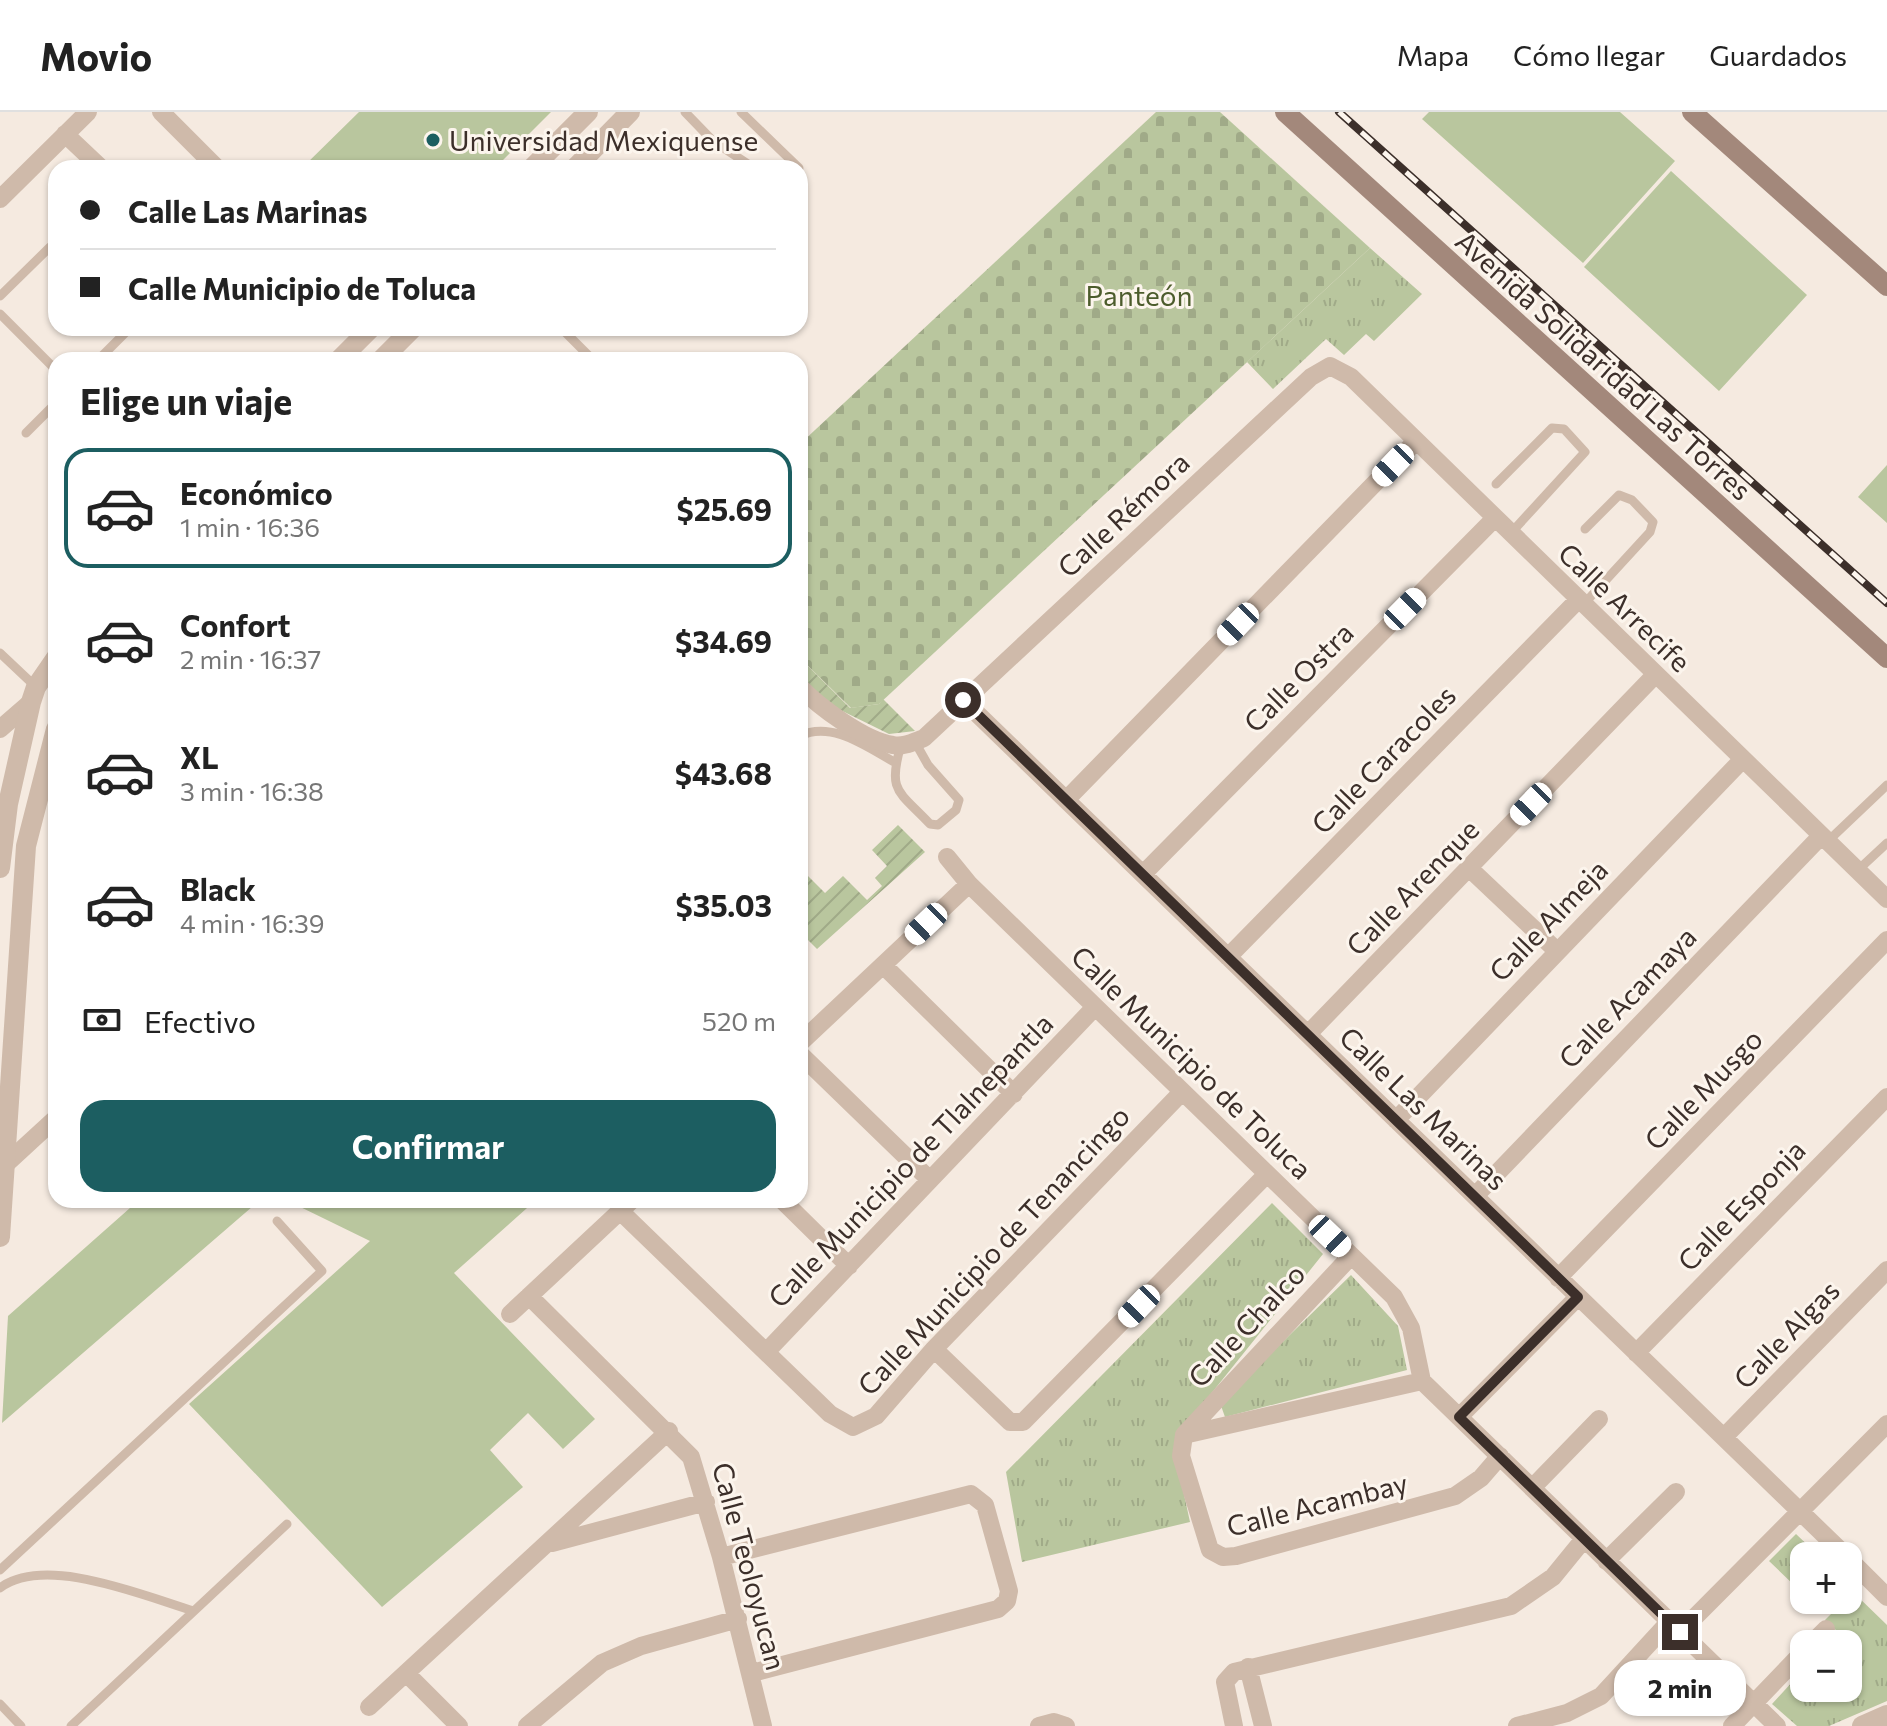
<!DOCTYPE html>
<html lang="es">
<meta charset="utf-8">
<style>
:root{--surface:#fff;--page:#f6f6f6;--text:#222;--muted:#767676;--line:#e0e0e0;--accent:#1c5e61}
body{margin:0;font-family:Commissioner,sans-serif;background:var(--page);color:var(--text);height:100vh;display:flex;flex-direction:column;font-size:30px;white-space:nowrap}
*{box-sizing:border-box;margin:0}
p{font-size:26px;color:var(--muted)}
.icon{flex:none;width:44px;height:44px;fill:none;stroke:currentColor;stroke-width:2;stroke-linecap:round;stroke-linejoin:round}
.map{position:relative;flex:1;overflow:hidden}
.drawer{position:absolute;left:48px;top:240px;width:760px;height:856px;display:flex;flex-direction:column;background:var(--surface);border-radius:24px;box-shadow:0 2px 6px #0004}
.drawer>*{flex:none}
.banner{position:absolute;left:48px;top:48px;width:760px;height:176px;border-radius:24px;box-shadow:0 2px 6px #0004;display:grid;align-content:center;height:176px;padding:0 32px;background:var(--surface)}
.buttons{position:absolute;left:1790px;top:1430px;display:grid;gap:16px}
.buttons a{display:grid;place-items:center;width:72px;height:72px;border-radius:16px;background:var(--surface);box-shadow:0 2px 6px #0004;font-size:40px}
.end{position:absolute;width:36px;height:36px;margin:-18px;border:10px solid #3c2f2a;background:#fff;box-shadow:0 0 0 4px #fff}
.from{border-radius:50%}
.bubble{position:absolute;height:56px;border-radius:24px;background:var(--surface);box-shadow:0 2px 6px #0004;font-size:26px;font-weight:700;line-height:56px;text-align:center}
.car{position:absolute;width:24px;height:48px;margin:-24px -12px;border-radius:10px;box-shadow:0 0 6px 2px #0007;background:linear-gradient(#fff 24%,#345 0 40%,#fff 0 76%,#345 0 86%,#fff 0)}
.banner b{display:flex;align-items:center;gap:28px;height:76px;font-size:30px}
.banner b+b{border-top:2px solid var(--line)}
.banner i{width:20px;height:20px;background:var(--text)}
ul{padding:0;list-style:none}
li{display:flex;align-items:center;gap:24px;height:120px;margin:0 16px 12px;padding:0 16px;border:4px solid transparent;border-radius:24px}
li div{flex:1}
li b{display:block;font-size:30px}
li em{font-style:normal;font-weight:700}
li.active{border-color:var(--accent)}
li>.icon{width:72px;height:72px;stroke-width:1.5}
h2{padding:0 32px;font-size:36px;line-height:96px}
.pay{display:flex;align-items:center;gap:20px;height:88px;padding:0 32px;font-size:30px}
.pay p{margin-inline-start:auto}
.button{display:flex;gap:16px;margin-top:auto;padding:16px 32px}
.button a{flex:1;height:92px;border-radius:24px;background:var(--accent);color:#fff;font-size:32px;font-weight:700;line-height:92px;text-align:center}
header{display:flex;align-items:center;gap:48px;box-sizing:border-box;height:112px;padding:0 40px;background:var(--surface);border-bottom:2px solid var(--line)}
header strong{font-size:38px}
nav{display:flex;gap:44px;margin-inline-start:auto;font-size:28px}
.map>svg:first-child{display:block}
</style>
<header>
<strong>Movio</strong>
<nav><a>Mapa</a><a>Cómo llegar</a><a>Guardados</a></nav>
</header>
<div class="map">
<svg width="1887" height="1614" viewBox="0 0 1887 1614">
<defs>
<pattern id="cemetery-stones" width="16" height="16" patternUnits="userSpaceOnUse" patternTransform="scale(2)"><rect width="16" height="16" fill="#b9c69e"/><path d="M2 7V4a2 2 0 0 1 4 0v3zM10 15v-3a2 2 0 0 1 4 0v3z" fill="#a0aa88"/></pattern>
<pattern id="park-tufts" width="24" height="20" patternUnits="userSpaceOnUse" patternTransform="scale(2)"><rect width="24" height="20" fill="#b9c69e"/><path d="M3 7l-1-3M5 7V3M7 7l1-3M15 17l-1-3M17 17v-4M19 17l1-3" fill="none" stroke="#a0aa88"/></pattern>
<pattern id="garden-furrows" width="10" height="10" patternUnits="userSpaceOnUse" patternTransform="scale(2)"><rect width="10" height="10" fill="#b9c69e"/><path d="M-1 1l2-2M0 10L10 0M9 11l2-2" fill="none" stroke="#a0aa88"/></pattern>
</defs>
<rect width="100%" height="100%" fill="#f5eae0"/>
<path fill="#b9c69e" d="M359 0H551L495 56H302Z
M1429 0H1620L1675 49 1583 151 1422 7Z
M1671 59 1807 183 1719 279 1584 155Z
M1887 353V411L1858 385Z
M139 1088H260L2 1311 8 1204Z
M286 1088H536L454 1161 595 1307 563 1337 528 1301 490 1338 523 1375 382 1495 189 1292 370 1129Z"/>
<path fill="url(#cemetery-stones)" d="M1156 0H1220L1370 136 879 592 851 596 800 546V332Z"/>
<path fill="url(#park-tufts)" d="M1370 136 1422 182 1374 229 1366 222 1344 243 1326 227 1273 277 1247 250Z
M1272 1091 1323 1142 1190 1308 1177 1350 1190 1410 1022 1450 1006 1360Z
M1351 1163 1398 1214 1407 1258 1225 1305 1220 1291Z
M1796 1422 1819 1444H1804V1467L1796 1475 1769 1449Z
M1853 1480 1887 1513V1589L1829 1614H1797L1772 1592 1804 1557V1576H1848V1532H1828L1838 1520 1825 1508Z"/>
<path fill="url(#garden-furrows)" d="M802 548 850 596 879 592 883 587 915 619 889 622 824 590 807 571Z
M898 713 925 740 817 837 800 820V756L825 781 843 764 867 788 882 774 875 766 887 754 872 738Z"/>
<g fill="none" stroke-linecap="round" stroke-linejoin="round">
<path stroke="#cfbaaa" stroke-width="9" d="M685 0 713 29 754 56
M741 0 799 56
M0 184 50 135
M0 202 56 258
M561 216 593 248
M98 248 130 216
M26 321 56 291
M1496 372 1552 316 1564 317 1585 340 1510 422
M1583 493 1650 420 1653 410 1632 388 1619 383 1585 417
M0 541 36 575
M800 624C832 608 868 636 896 651
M901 633C887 680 899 679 930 712L938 713 956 698 959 688 928 653 915 630
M1827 730 1887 673
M1858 758 1887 731
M0 1458 322 1159 277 1109
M0 1476C45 1442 144 1484 194 1499
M0 1592 21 1614
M71 1614 287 1412"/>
<path stroke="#cfbaaa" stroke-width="18" d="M161 0 217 56
M65 22 101 56
M0 87 88 0
M800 575C819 595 865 629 893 633 904 635 913 630 924 626L1311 265 1330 254 1351 265 1887 787
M963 588 1846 1444
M0 617 31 590
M1066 688 1415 330
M947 745 969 772 1394 1185 1411 1216 1422 1269 1777 1614
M1469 756 1557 839
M1143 762 1494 407
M1228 845 1578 488
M883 853 1014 982
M1308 922 1655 563
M800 931 969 772
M800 942 930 1068
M1396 1008 1742 648
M5 1053 56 1006
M1475 1084 1821 724
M782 1088 849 1154
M620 1099 830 1302 853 1315 876 1304 934 1237 1182 980
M1351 1144 1184 1323 1181 1344 1210 1438 1223 1445 1236 1444 1455 1384 1481 1366 1500 1344
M1558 1166 1887 828
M529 1184 691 1345 721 1445 763 1614
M510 1202 632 1088
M934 1237 1010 1310H1023L1267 1062
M766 1240 1095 895
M1636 1241 1887 985
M1459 1305 1578 1185
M1184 1323 1422 1269
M1724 1325 1887 1158
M1532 1376 1599 1307
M552 1431 706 1390
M721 1445 971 1382 985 1393 1009 1479 1007 1489 998 1497 752 1561
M1848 1446 1887 1485
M1606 1449 1676 1380
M1680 1520 1887 1312
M1811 1532 1826 1517
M1248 1555 1263 1614
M406 1561 459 1614
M369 1595 669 1319
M527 1614 602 1551 641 1534 738 1507
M1039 1614 1054 1610 1066 1614
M1234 1614 1225 1570 1234 1560 1511 1494 1553 1465 1584 1427
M1517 1614 1567 1601 1601 1584 1669 1510
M1732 1614 1804 1539"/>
<path stroke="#cfbaaa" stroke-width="20" d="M532 56 588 0
M575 56 630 0
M339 248 371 216
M381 248 413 216
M0 756 8 692 31 590 36 575 56 546
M0 1125 26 734 56 617
M1862 1614 1887 1603"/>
<path stroke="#a3887b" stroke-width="20" d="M1285 0 1887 546
M1692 0 1887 174"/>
<g stroke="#3c2f2a" stroke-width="8">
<path id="rail" d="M1339 0 1887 491"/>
</g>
<use href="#rail" stroke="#fcf5ed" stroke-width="5" stroke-dasharray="15" stroke-linecap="butt"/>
</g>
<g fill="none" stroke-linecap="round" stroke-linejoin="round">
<path stroke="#3c2f2a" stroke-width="10" d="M963 588 1578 1185 1459 1305 1680 1520"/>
</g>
<circle fill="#1c5e61" stroke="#fcf5ed" stroke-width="3" cx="433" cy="28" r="8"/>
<g text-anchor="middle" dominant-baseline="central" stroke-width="6" stroke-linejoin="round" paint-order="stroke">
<g font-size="28" fill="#3c2f2a" stroke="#fcf5ed" text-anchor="start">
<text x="449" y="28">Universidad Mexiquense</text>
</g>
<g font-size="28" fill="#4c5c2c" stroke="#fcf5ed">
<text x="1139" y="183">Panteón</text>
</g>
<g font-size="28" fill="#3c2f2a" stroke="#fcf5ed">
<text transform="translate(1604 253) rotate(42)">Avenida Solidaridad Las Torres</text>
<text transform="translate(1123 402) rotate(-43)">Calle Rémora</text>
<text transform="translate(1625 495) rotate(44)">Calle Arrecife</text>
<text transform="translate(1298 565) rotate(-45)">Calle Ostra</text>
<text transform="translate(1383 647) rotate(-46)">Calle Caracoles</text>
<text transform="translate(1412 775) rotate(-46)">Calle Arenque</text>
<text transform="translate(1548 808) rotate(-46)">Calle Almeja</text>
<text transform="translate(1627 885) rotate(-46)">Calle Acamaya</text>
<text transform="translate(1192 950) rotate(44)">Calle Municipio de Toluca</text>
<text transform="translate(1703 977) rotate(-46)">Calle Musgo</text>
<text transform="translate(1424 996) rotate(44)">Calle Las Marinas</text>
<text transform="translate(910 1048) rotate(-46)">Calle Municipio de Tlalnepantla</text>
<text transform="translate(1741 1093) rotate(-46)">Calle Esponja</text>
<text transform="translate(993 1138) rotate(-47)">Calle Municipio de Tenancingo</text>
<text transform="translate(1246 1213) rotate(-47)">Calle Chalco</text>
<text transform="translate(1786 1222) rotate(-46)">Calle Algas</text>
<text transform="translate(1317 1392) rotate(-14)">Calle Acambay</text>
<text transform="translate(750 1454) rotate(75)">Calle Teoloyucan</text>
</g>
</g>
</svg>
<div class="buttons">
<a>+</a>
<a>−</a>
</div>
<i class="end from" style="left:963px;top:588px"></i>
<i class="end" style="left:1680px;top:1520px"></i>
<div class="bubble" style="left:1614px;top:1548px;width:132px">2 min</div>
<i class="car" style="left:1393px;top:353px;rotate:224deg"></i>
<i class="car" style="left:1405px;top:497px;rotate:45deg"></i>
<i class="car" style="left:1238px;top:512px;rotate:224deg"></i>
<i class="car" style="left:1531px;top:692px;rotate:224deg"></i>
<i class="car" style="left:926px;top:812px;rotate:226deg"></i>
<i class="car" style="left:1330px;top:1124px;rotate:134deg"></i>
<i class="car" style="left:1139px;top:1194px;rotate:224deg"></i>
<div class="banner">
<b><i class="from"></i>Calle Las Marinas</b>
<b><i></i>Calle Municipio de Toluca</b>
</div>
<section class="drawer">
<h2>Elige un viaje</h2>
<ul>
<li class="active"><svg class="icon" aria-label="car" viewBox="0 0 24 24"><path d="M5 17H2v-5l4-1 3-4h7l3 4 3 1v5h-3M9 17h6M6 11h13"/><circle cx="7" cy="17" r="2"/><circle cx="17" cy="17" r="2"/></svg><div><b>Económico</b><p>1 min · 16:36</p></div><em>$25.69</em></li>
<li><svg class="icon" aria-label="car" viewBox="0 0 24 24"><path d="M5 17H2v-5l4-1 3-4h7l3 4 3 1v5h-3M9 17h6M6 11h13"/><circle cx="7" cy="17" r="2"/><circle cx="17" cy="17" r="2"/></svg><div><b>Confort</b><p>2 min · 16:37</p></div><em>$34.69</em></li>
<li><svg class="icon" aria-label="car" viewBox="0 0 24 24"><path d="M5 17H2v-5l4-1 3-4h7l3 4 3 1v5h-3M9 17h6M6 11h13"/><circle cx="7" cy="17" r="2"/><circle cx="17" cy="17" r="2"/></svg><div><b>XL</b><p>3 min · 16:38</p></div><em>$43.68</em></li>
<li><svg class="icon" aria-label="car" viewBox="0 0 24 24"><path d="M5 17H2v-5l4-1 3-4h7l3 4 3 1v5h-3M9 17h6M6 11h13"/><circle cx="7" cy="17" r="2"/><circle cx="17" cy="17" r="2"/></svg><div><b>Black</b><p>4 min · 16:39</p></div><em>$35.03</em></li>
</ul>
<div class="pay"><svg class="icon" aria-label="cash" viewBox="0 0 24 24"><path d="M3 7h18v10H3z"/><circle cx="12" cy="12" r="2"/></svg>Efectivo<p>520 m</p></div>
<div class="button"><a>Confirmar</a></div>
</section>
</div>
